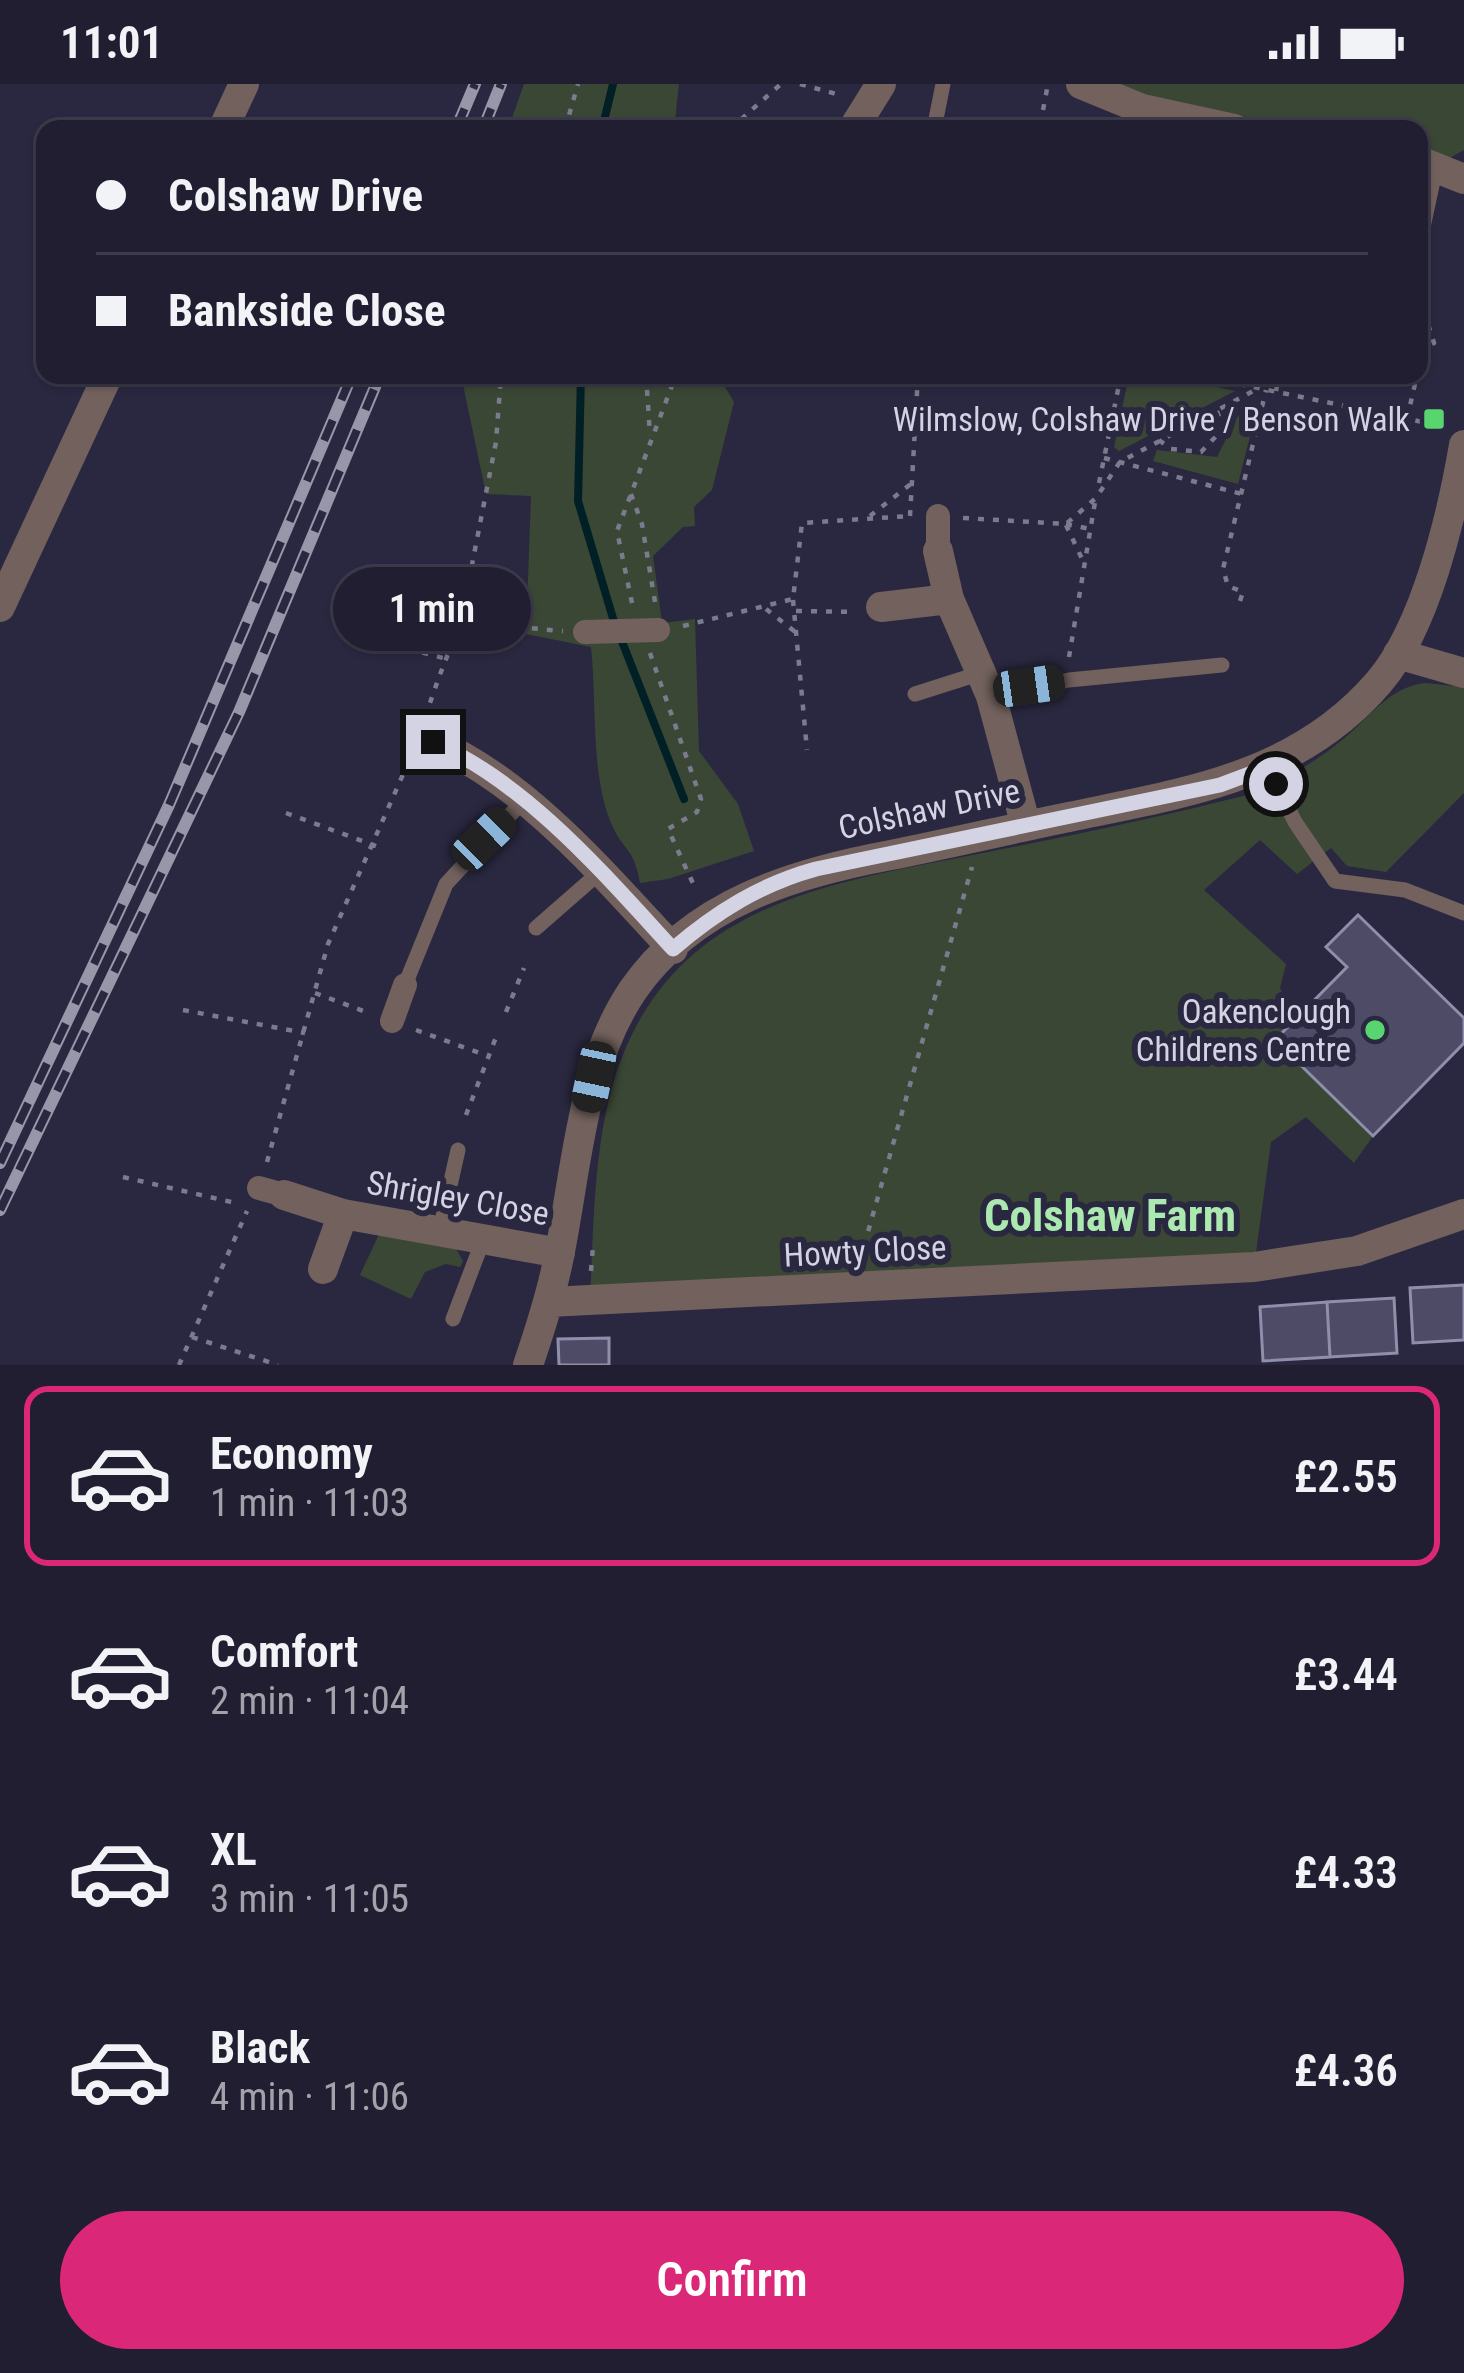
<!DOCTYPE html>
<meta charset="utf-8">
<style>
:root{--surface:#201e30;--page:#2d2b3c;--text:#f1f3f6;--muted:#a2a2ab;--line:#3d3c4c;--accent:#db2777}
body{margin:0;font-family:"Roboto Condensed",sans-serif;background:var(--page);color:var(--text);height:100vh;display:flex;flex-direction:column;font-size:45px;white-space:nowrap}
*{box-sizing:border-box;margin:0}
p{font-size:39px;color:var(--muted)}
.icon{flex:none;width:66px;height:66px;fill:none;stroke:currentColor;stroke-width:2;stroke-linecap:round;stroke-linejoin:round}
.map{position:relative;height:1281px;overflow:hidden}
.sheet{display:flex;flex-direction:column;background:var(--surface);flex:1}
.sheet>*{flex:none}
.guide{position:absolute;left:36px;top:36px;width:1392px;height:264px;border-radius:24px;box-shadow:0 3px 9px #0004,0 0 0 3px var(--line);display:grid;align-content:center;height:264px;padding:0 60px;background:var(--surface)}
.end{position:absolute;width:54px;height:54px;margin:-27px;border:15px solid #d3d3e3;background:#111;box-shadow:0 0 0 6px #111}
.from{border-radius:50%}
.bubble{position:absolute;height:84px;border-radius:42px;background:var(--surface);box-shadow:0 3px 9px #0004,0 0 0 3px var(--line);font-size:39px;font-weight:600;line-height:84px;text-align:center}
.car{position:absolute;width:36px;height:72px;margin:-36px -18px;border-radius:15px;box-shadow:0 0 9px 3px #0007;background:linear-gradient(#222 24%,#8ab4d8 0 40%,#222 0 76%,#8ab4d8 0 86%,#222 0)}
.guide b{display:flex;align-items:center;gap:42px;height:114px;font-size:45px}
.guide b+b{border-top:3px solid var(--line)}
.guide i{width:30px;height:30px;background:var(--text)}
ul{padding:21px 0 0;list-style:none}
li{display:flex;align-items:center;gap:36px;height:180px;margin:0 24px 18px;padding:0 36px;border:6px solid transparent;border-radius:24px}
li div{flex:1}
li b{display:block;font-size:45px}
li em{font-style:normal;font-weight:600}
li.current{border-color:var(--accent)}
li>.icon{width:108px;height:108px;stroke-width:1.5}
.primary-button{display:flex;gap:24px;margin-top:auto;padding:24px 60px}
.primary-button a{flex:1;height:138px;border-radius:72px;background:var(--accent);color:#fff;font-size:48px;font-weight:600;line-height:138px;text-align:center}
.status{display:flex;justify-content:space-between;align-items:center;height:84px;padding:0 60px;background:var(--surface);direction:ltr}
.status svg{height:33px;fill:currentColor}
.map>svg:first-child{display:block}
</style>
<div class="status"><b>11:01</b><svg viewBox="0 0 49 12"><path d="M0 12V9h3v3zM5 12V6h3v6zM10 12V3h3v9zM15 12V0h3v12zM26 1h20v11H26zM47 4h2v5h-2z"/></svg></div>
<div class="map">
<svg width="1464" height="1281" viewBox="0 0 1464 1281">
<rect width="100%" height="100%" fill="#2a2840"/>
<path fill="#3b4735" d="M524 0H679L674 45H508Z
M1081 0H1464V66L1437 81 1419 77V45H1234Z
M461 291H718L734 318 712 406 694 423 695 442 683 443 653 472 662 539 695 535 699 667 738 720 754 767 668 795 640 799C634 763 623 767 612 741 590 692 597 617 591 563L526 550 531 412 486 410Z
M1129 291H1160L1235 307 1119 367 1114 363Z
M1247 329 1253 330V340L1238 400 1153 377 1157 366 1217 373 1237 333Z
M1425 599 1464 603V709L1386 788 1347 782 1331 764 1297 790 1260 756 1204 806 1286 880 1280 904 1295 936 1276 957 1373 1052 1354 1079 1306 1033 1271 1058 1254 1183 590 1216C594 1142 593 1062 616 990 674 814 836 799 993 767 1079 750 1165 732 1251 710 1283 697 1314 679 1341 657 1369 635 1388 603 1425 599Z
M380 1148 455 1163 463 1177 460 1183 446 1180 425 1188 411 1215 360 1191Z"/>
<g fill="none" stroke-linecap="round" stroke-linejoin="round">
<path stroke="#002025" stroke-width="8" d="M602 45 613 0
M581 291 578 417 615 541
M621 555 684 715"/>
</g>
<path fill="#4d4b66" stroke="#8f8eab" stroke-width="3" d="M1358 831 1464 934V959L1373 1052 1275 956 1347 883 1326 863Z
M1464 1201V1256L1413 1259 1410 1204Z
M1394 1214 1397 1269 1330 1273 1327 1218Z
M1327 1218 1330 1273 1263 1277 1260 1223Z
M609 1254V1281H559L558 1255Z"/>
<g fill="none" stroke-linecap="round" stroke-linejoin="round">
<path stroke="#7b7a8e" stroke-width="4.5" stroke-dasharray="6 9" stroke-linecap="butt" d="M800 0 840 11
M1043 26 1048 0
M688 38 733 39
M565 45 578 0
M730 45 781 0
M1419 283 1424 262 1434 259 1428 240
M646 291 650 351
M1195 291 1442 342
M1276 307 1279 291
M1407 335 1417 291
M1159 356 1171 365 1201 368 1223 345 1217 327
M1104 374 1242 410
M1099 399 1121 291
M631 410 642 440 656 524
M870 432 912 399
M910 432 918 291
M963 434 1066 440 1096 414 1120 378 1257 305
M1066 440 1090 445
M1066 441 1084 479
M793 516 807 666
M1240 517 1243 508 1228 502 1223 485 1266 306
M632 519 617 447 676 291
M766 525 798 550
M796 527 856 528
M468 542 469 496 496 358 501 291
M683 542 793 515 802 439 910 432
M350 549 443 574
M419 567 436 552 459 551
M650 569 701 715 697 728 668 745 696 806
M1069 573 1095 418
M425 633C465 520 452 539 563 547
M286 729 376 762
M315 909 366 928
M183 926 305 949
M506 928 524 884
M416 946 488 972
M466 1031 498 948
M267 1078 328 860 409 677
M123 1093 240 1120
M860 1176 972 783
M591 1187 593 1162
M192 1253 278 1281
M179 1281 247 1127"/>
<path stroke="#72615d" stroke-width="15" d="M934 45 943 0
M1419 162 1436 83
M915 610 981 589
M991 612 1069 596 1222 581
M1268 683 1295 738 1335 797 1405 806 1464 829
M536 844 600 788
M405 901 446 800 523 717
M440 1146 458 1066
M453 1235 483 1156"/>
<path stroke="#72615d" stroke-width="24" d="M938 432V467
M392 937 405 901
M259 1104 284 1111"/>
<path stroke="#72615d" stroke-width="30" d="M1081 0 1142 25 1234 45
M223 45 244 0
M853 45 881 0
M1419 77 1464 95
M938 467 949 515 991 612 1026 742
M0 523 108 291
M881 523 949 515
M1398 570 1464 589
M433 658C527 699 603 790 673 865
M284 1111 343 1130 560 1169
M323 1185 343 1130
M549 1218 1254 1183 1357 1167 1464 1130
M528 1281C541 1243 553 1206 560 1167 577 1081 582 981 633 906 693 819 794 789 891 771 951 759 1010 745 1069 733 1184 709 1298 693 1379 598 1426 543 1452 431 1464 361"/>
<g stroke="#9897aa" stroke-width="12">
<path id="rail" d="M456 45 475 0
M483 45 501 0
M0 1079 169 721 352 291
M0 1126 239 628 380 291"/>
</g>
<use href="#rail" stroke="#2a2840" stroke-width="8" stroke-dasharray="22" stroke-linecap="butt"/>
<path stroke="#72615d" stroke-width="24" d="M585 548 658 546"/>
</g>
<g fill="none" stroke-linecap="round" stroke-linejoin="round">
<path stroke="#d3d3e3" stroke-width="15" d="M433 658C527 699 604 790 673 865 716 828 761 800 816 785L1220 701 1268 683 1276 700"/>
</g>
<g fill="#59d56f" stroke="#2a2840" stroke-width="4.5">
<rect x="1422" y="323" width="24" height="24" rx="6"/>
<circle cx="1375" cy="946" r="12"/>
</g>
<g text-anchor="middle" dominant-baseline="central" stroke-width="12" stroke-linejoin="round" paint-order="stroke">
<g font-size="33" fill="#d3d3e3" stroke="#2a2840" text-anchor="end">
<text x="1410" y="335">Wilmslow, Colshaw Drive / Benson Walk</text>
<text x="1351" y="927">Oakenclough<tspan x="1351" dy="38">Childrens Centre</tspan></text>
</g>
<g font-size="33" fill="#d3d3e3" stroke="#2a2840">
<text transform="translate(929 725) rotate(-12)">Colshaw Drive</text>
<text transform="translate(458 1114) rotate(10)">Shrigley Close</text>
<text transform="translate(865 1167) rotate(-3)">Howty Close</text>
</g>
<g font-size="45" font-weight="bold" fill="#abe9b1" stroke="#2a2840">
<text x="1110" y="1131">Colshaw Farm</text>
</g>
</g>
</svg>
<i class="end from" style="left:1276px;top:700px"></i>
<i class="end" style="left:433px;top:658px"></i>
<div class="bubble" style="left:333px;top:483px;width:198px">1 min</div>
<i class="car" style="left:1029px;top:602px;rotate:82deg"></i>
<i class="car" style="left:484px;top:755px;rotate:46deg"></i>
<i class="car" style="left:594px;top:993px;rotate:192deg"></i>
<div class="guide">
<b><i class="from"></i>Colshaw Drive</b>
<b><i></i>Bankside Close</b>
</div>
</div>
<section class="sheet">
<ul>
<li class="current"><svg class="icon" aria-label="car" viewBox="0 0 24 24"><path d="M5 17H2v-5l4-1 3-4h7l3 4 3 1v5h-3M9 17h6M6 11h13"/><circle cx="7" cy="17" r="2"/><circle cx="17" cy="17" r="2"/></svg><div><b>Economy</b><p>1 min · 11:03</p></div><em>£2.55</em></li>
<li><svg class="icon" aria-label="car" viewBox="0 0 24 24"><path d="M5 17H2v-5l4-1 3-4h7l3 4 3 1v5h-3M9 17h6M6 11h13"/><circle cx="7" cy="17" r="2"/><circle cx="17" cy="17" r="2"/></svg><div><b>Comfort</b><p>2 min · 11:04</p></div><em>£3.44</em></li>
<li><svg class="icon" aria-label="car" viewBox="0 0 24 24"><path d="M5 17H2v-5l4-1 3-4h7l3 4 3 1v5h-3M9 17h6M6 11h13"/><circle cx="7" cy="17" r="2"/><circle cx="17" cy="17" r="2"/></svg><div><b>XL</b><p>3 min · 11:05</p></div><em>£4.33</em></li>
<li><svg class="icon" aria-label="car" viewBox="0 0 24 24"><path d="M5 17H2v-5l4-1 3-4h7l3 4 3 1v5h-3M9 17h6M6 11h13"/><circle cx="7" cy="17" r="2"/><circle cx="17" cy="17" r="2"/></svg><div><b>Black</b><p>4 min · 11:06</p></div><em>£4.36</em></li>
</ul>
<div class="primary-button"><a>Confirm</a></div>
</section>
